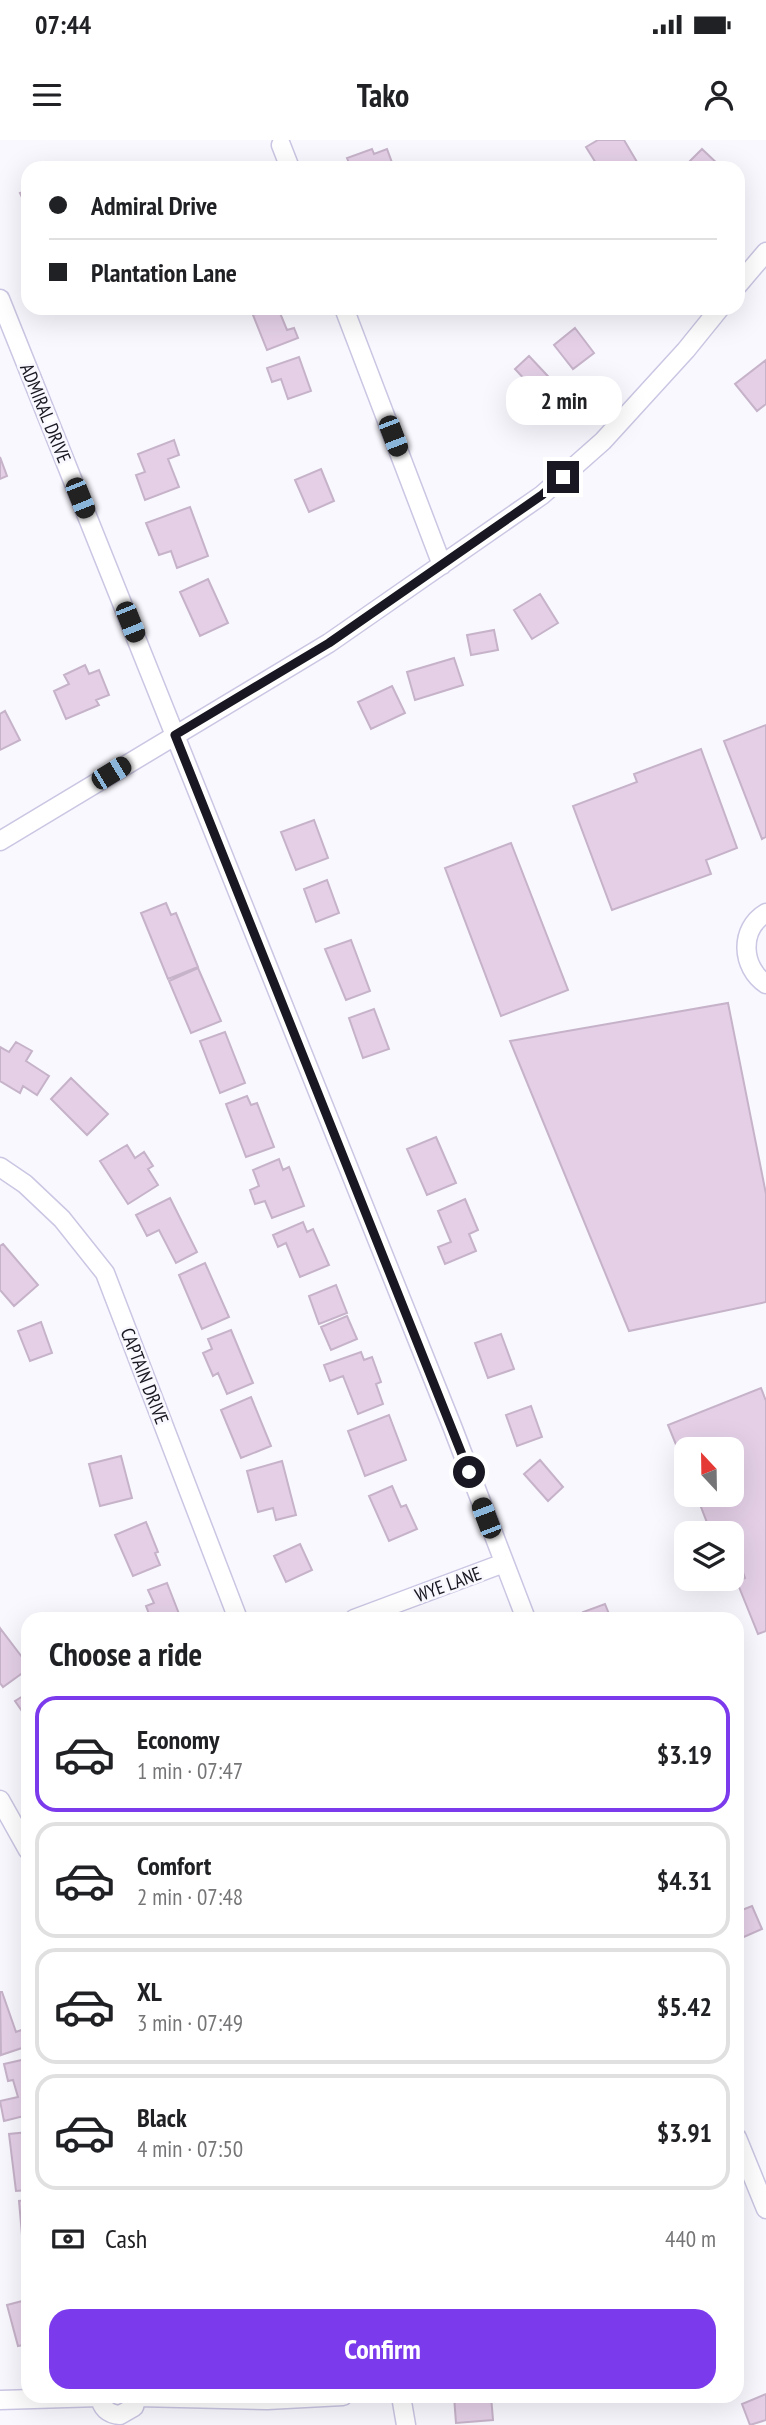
<!DOCTYPE html>
<meta charset="utf-8">
<style>
:root{--surface:#fff;--page:#f6f6f6;--text:#202124;--muted:#757577;--line:#e0e0e0;--accent:#7c3aed}
body{margin:0;font-family:"PT Sans Narrow",sans-serif;background:var(--page);color:var(--text);height:100vh;display:flex;flex-direction:column;font-size:26px;white-space:nowrap}
*{box-sizing:border-box;margin:0}
p{font-size:23px;color:var(--muted)}
.icon{flex:none;width:38px;height:38px;fill:none;stroke:currentColor;stroke-width:2;stroke-linecap:round;stroke-linejoin:round}
.map{position:relative;flex:1;overflow:hidden}
.panel{position:absolute;left:21px;top:1472px;width:723px;height:791px;display:flex;flex-direction:column;background:var(--surface);border-radius:21px;box-shadow:0 7px 28px #0002}
.panel>*{flex:none}
.guide{position:absolute;left:21px;top:21px;width:724px;height:154px;border-radius:21px;box-shadow:0 7px 28px #0002;display:grid;align-content:center;height:154px;padding:0 28px;background:var(--surface)}
.needle{width:46px;rotate:338deg}
.tools{position:absolute;left:674px;top:1297px;display:grid;gap:14px}
.tools a{display:grid;place-items:center;width:70px;height:70px;border-radius:14px;background:var(--surface);box-shadow:0 7px 28px #0002;font-size:35px}
.end{position:absolute;width:32px;height:32px;margin:-16px;border:9px solid #191721;background:#fff;box-shadow:0 0 0 4px #fff}
.from{border-radius:50%}
.bubble{position:absolute;height:49px;border-radius:21px;background:var(--surface);box-shadow:0 7px 28px #0002;font-size:23px;font-weight:600;line-height:49px;text-align:center}
.car{position:absolute;width:21px;height:42px;margin:-21px -10px;border-radius:9px;box-shadow:0 0 5px 2px #0007;background:linear-gradient(#222 24%,#8ab4d8 0 40%,#222 0 76%,#8ab4d8 0 86%,#222 0)}
.guide b{display:flex;align-items:center;gap:24px;height:66px;font-size:26px}
.guide b+b{border-top:2px solid var(--line)}
.guide i{width:18px;height:18px;background:var(--text)}
ul{padding:0;list-style:none}
li{display:flex;align-items:center;gap:21px;height:116px;margin:0 14px 10px;padding:0 14px;border:4px solid var(--line);border-radius:21px}
li div{flex:1}
li b{display:block;font-size:26px}
li em{font-style:normal;font-weight:600}
li.on{border-color:var(--accent)}
li>.icon{width:63px;height:63px;stroke-width:1.5}
h2{padding:0 28px;font-size:32px;line-height:84px}
.pay{display:flex;align-items:center;gap:18px;height:77px;padding:0 28px;font-size:26px}
.pay p{margin-inline-start:auto}
.action{display:flex;gap:14px;margin-top:auto;padding:14px 28px}
.action a{flex:1;height:80px;border-radius:21px;background:var(--accent);color:#fff;font-size:28px;font-weight:600;line-height:80px;text-align:center}
.status{display:flex;justify-content:space-between;align-items:center;height:49px;padding:0 35px;background:var(--surface);direction:ltr}
.status svg{height:19px;fill:currentColor}
header{display:flex;justify-content:space-between;align-items:center;height:91px;padding:0 28px;background:var(--surface);font-size:32px;font-weight:600}
.map>svg:first-child{display:block}
</style>
<div class="status"><b>07:44</b><svg viewBox="0 0 49 12"><path d="M0 12V9h3v3zM5 12V6h3v6zM10 12V3h3v9zM15 12V0h3v12zM26 1h20v11H26zM47 4h2v5h-2z"/></svg></div>
<header><svg class="icon" aria-label="menu" viewBox="0 0 24 24"><path d="M4 6h16M4 12h16M4 18h16"/></svg>Tako<svg class="icon" aria-label="person" viewBox="0 0 24 24"><circle cx="12" cy="8" r="4"/><path d="M4 21q1-7 8-7t8 7"/></svg></header>
<div class="map">
<svg width="766" height="2285" viewBox="0 0 766 2285">
<rect width="100%" height="100%" fill="#f8f8fe"/>
<path fill="#e4cfe7" stroke="#c6b2c9" stroke-width="2" d="M598 0H624L640 27 599 28 586 7Z
M372 9 374 14 387 9 394 28H351L347 18Z
M702 9 722 28H683Z
M28 50V70L20 53Z
M270 168H278L287 190 294 188 298 198 267 210 253 175Z
M575 188 594 213 573 229 554 205Z
M529 216 560 249 532 274 515 257 529 244 515 229Z
M299 217 311 251 288 259 281 239 272 242 267 228Z
M766 220V264L757 271 735 244Z
M174 300 179 315 168 319 179 347 145 360 136 335 145 332 138 314Z
M0 317 7 336 0 339Z
M321 329 334 361 309 372 295 340Z
M190 367 208 416 177 428 171 411 159 415 146 383Z
M208 439 228 483 200 496 180 452Z
M540 454 558 483 532 499 514 470Z
M494 490 498 510 471 515 467 495Z
M454 518 463 545 415 560 407 532Z
M85 525 89 534 99 530 109 555 96 560 99 565 66 579 54 551 69 544 64 535Z
M392 546 405 573 371 589 358 562Z
M5 571 20 600 0 610V574Z
M766 585V697L762 699 724 601Z
M701 609 737 708 706 720 711 734 612 770 573 666 637 642 634 634Z
M314 680 328 718 296 730 281 692Z
M511 703 568 850 501 876 445 728Z
M327 740 339 773 316 782 304 749Z
M166 763 171 775 176 773 198 827 168 839 141 773Z
M351 800 370 851 346 860 325 809Z
M198 828 221 881 191 893 169 841Z
M728 863 766 1054V1162L629 1191 510 901Z
M374 869 389 909 363 918 349 878Z
M225 892 245 943 220 953 200 901Z
M16 902 32 911 26 921 49 936 37 955 23 946 20 953 0 941V907L9 912Z
M71 938 108 974 87 995 51 959Z
M247 956 251 965 257 963 274 1007 246 1017 226 964Z
M436 997 456 1043 427 1055 407 1009Z
M127 1005 135 1018 144 1012 153 1026 148 1029 158 1045 128 1064 100 1021Z
M279 1019 283 1030 289 1027 304 1066 272 1078 265 1061 255 1064 250 1050 259 1046 253 1030Z
M170 1058 197 1112 176 1123 159 1090 147 1096 136 1075Z
M465 1059 478 1090 469 1094 476 1111 445 1124 438 1107 451 1102 438 1071Z
M303 1082 307 1092 313 1089 329 1125 300 1137 286 1103 278 1107 273 1095Z
M3 1104 38 1145 14 1166 0 1150V1106Z
M205 1123 229 1177 202 1189 179 1135Z
M336 1145 347 1173 319 1184 309 1156Z
M347 1176 357 1199 331 1210 321 1187Z
M41 1182 52 1213 30 1221 18 1191Z
M231 1190 253 1243 227 1254 218 1233 213 1236 203 1213 212 1209 208 1199Z
M501 1194 514 1229 488 1238 475 1203Z
M361 1212 364 1220 372 1217 381 1242 376 1244 383 1264 358 1274 343 1236 330 1241 324 1225Z
M761 1248 766 1261V1491L758 1494 737 1442 745 1438 740 1424 732 1427V1393H711L696 1354H732V1309H686V1329L668 1285Z
M251 1257 271 1306 241 1318 221 1270Z
M531 1266 542 1297 517 1306 506 1275Z
M389 1275 406 1320 365 1336 348 1291Z
M121 1316 132 1358 100 1366 89 1324Z
M540 1320 563 1347 548 1361 524 1334Z
M282 1321 296 1375 276 1380 273 1368 258 1372 247 1331Z
M392 1346 401 1367 406 1365 417 1389 389 1401 369 1356Z
M146 1382 158 1412 155 1413 160 1425 133 1436 115 1395Z
M300 1404 312 1430 286 1442 274 1416Z
M167 1443 181 1479H151L146 1466 154 1463 148 1450Z
M605 1464 611 1479H585L583 1472Z
M0 1488 28 1525V1529L3 1547 0 1543Z
M28 1553V1572L24 1574 15 1561Z
M752 1766 762 1789 737 1800V1772Z
M0 1852H2L16 1892 27 1888 28 1890V1906L1 1915Z
M26 1919 28 1928V1975L4 1981 0 1961 18 1957 13 1940 8 1941 4 1924Z
M28 1992V2050L16 2051 9 1994Z
M28 2060V2128L25 2129 19 2061Z
M26 2160 28 2168V2204L18 2206 7 2165Z
M766 2254V2280L750 2285 742 2264Z
M454 2256H491L493 2280 456 2283Z"/>
<g fill="none" stroke-linecap="round" stroke-linejoin="round">
<g stroke="#cac6e3" stroke-width="21">
<path id="minor" d="M281 5 290 28
M738 145 766 112
M0 159 452 1286 526 1479
M344 168 442 425
M0 701 329 503 542 355 603 301 686 210 720 168
M766 773C739 789 741 827 766 844
M0 1027 25 1044 62 1079 105 1133 238 1479
M354 1479 504 1423
M0 1660 28 1710
M737 1998 766 2069
M100 2256C101 2268 108 2274 120 2275L134 2267 137 2256
M401 2256 406 2285
M137 2257 267 2260 343 2256
M0 2260 100 2257"/>
</g>
<use href="#minor" stroke="#fff" stroke-width="18"/>
</g>
<g fill="none" stroke-linecap="round" stroke-linejoin="round">
<path stroke="#191721" stroke-width="9" d="M469 1332 175 595 329 503 542 355 563 337"/>
</g>
<g text-anchor="middle" dominant-baseline="central" stroke-width="5" stroke-linejoin="round" paint-order="stroke">
<g font-size="19" fill="#191721" stroke="#f8f8fe">
<text transform="translate(46 273) rotate(68)">ADMIRAL DRIVE</text>
<text transform="translate(145 1236) rotate(69)">CAPTAIN DRIVE</text>
<text transform="translate(448 1444) rotate(-20)">WYE LANE</text>
</g>
</g>
</svg>
<div class="tools">
<a><svg class="needle" viewBox="-14 -14 28 28"><path d="M0-13l5 13h-10z" fill="#e53935"/><path d="M0 13l5-13h-10z" fill="#757577"/></svg></a>
<a><svg class="icon" aria-label="layers" viewBox="0 0 24 24"><path d="M12 4l9 5-9 5-9-5zM3 14l9 5 9-5"/></svg></a>
</div>
<i class="end from" style="left:469px;top:1332px"></i>
<i class="end" style="left:563px;top:337px"></i>
<div class="bubble" style="left:506px;top:236px;width:116px">2 min</div>
<i class="car" style="left:393px;top:296px;rotate:159deg"></i>
<i class="car" style="left:80px;top:358px;rotate:158deg"></i>
<i class="car" style="left:130px;top:482px;rotate:158deg"></i>
<i class="car" style="left:111px;top:633px;rotate:59deg"></i>
<i class="car" style="left:486px;top:1378px;rotate:339deg"></i>
<div class="guide">
<b><i class="from"></i>Admiral Drive</b>
<b><i></i>Plantation Lane</b>
</div>
<section class="panel">
<h2>Choose a ride</h2>
<ul>
<li class="on"><svg class="icon" aria-label="car" viewBox="0 0 24 24"><path d="M5 17H2v-5l4-1 3-4h7l3 4 3 1v5h-3M9 17h6M6 11h13"/><circle cx="7" cy="17" r="2"/><circle cx="17" cy="17" r="2"/></svg><div><b>Economy</b><p>1 min · 07:47</p></div><em>$3.19</em></li>
<li><svg class="icon" aria-label="car" viewBox="0 0 24 24"><path d="M5 17H2v-5l4-1 3-4h7l3 4 3 1v5h-3M9 17h6M6 11h13"/><circle cx="7" cy="17" r="2"/><circle cx="17" cy="17" r="2"/></svg><div><b>Comfort</b><p>2 min · 07:48</p></div><em>$4.31</em></li>
<li><svg class="icon" aria-label="car" viewBox="0 0 24 24"><path d="M5 17H2v-5l4-1 3-4h7l3 4 3 1v5h-3M9 17h6M6 11h13"/><circle cx="7" cy="17" r="2"/><circle cx="17" cy="17" r="2"/></svg><div><b>XL</b><p>3 min · 07:49</p></div><em>$5.42</em></li>
<li><svg class="icon" aria-label="car" viewBox="0 0 24 24"><path d="M5 17H2v-5l4-1 3-4h7l3 4 3 1v5h-3M9 17h6M6 11h13"/><circle cx="7" cy="17" r="2"/><circle cx="17" cy="17" r="2"/></svg><div><b>Black</b><p>4 min · 07:50</p></div><em>$3.91</em></li>
</ul>
<div class="pay"><svg class="icon" aria-label="cash" viewBox="0 0 24 24"><path d="M3 7h18v10H3z"/><circle cx="12" cy="12" r="2"/></svg>Cash<p>440 m</p></div>
<div class="action"><a>Confirm</a></div>
</section>
</div>
